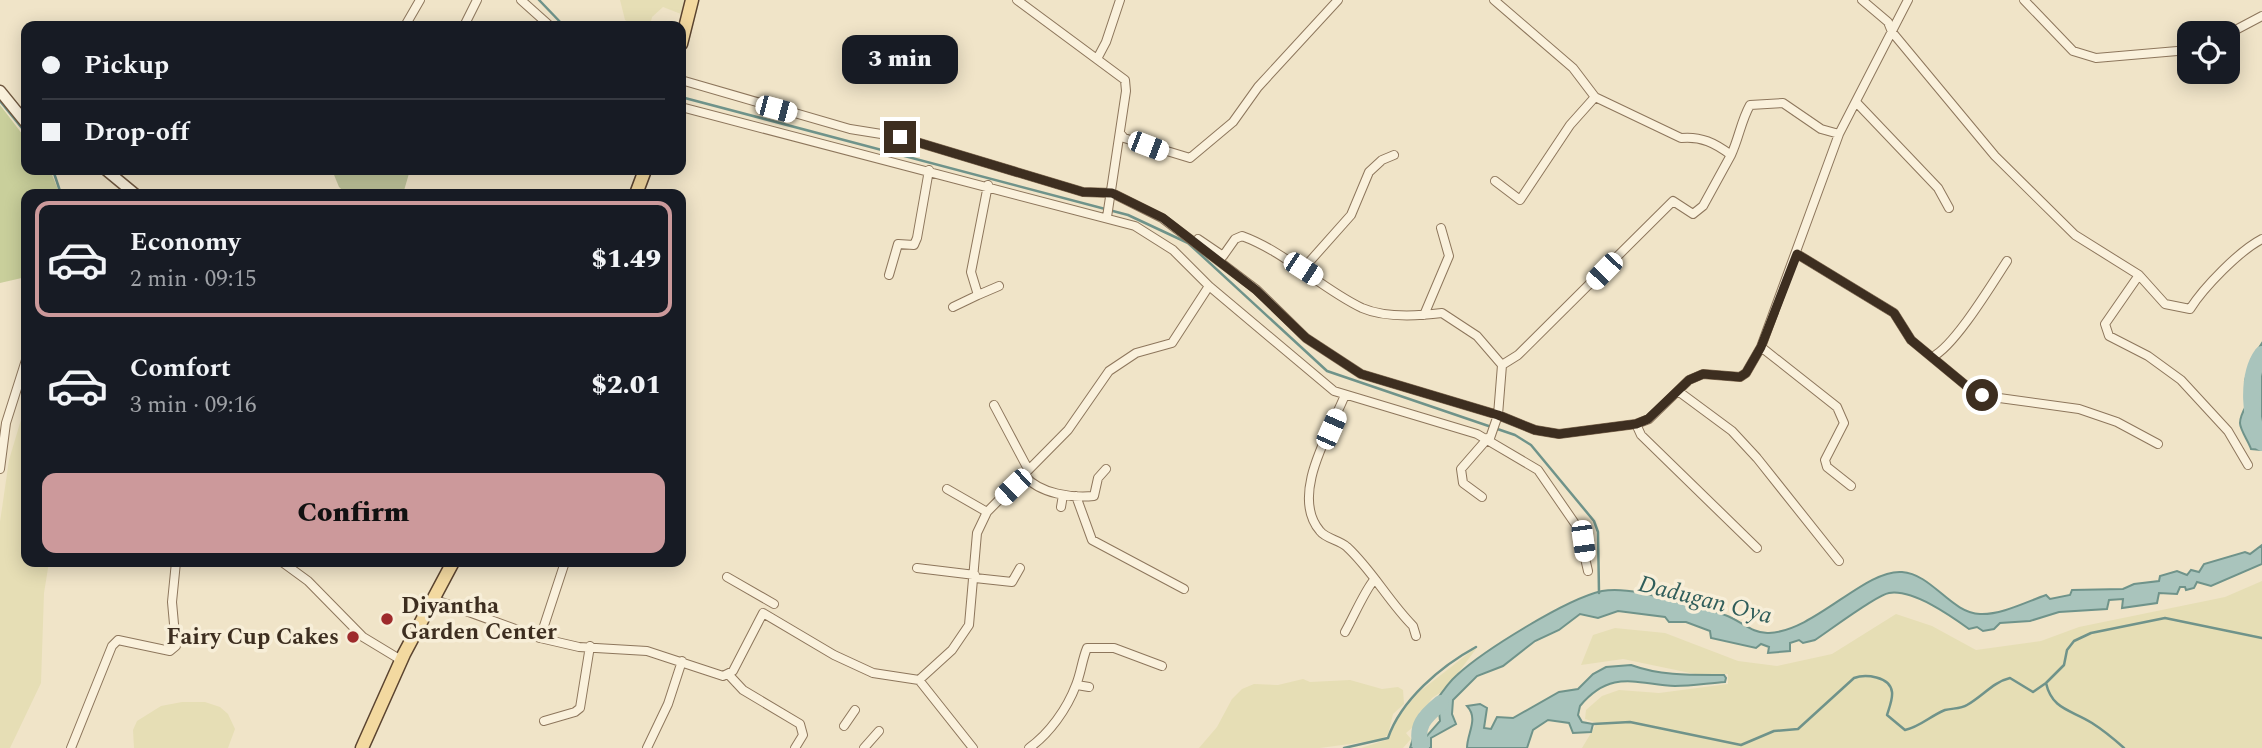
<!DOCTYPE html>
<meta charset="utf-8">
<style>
:root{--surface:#171b24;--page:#242831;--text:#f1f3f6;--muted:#9ea1a6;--line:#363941;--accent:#cc999b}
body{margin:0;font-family:Spectral,serif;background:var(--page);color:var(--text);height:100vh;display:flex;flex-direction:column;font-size:26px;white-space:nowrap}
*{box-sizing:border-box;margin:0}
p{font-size:23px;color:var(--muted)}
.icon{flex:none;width:38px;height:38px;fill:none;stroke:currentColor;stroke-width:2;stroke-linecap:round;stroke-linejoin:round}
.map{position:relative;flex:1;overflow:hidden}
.side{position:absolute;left:21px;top:189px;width:665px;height:378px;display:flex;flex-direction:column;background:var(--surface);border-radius:14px;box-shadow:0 4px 18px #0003}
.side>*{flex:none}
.banner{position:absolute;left:21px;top:21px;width:665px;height:154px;border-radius:14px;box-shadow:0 4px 18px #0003;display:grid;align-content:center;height:154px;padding:0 21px;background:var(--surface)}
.buttons{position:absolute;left:2177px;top:21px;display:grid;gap:14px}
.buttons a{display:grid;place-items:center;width:63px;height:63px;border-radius:14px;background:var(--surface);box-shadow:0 4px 18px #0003;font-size:35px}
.end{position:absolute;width:32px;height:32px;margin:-16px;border:9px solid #3d2e20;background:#fff;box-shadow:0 0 0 4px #fff}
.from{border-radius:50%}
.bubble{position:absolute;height:49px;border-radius:14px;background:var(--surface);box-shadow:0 4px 18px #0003;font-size:23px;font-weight:800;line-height:49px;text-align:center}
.car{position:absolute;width:21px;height:42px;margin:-21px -10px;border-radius:9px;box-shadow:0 0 5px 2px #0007;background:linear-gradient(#fff 24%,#345 0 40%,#fff 0 76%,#345 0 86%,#fff 0)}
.banner b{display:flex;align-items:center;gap:24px;height:66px;font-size:26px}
.banner b+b{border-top:2px solid var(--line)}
.banner i{width:18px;height:18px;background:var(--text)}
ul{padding:12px 0 0;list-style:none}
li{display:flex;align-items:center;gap:21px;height:116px;margin:0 14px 10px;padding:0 7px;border:4px solid transparent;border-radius:14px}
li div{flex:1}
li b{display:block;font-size:26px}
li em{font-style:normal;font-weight:800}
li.on{border-color:var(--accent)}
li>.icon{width:63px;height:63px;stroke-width:1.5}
.action{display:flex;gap:14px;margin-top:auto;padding:14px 21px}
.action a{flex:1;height:80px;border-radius:14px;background:var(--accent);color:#111;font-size:28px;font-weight:800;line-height:80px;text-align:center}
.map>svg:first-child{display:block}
</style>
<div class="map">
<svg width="2262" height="748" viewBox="0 0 2262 748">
<rect width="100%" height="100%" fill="#f0e4c8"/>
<path fill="#e6deb5" d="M620 0H684L681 14 663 7 652 17 650 26H635L625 20Z
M26 403V562H49L44 593 41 683 10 748H0V522L9 460Z
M2262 581V748H1582L1597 723 1585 719 1586 710 1602 696 1619 690 1659 693 1728 684V674H1695L1623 659 1581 665 1593 635 1615 628 1665 633 1738 661 1777 666 1832 654 1896 614 1932 626 1976 650 2041 641 2079 627 2225 597Z
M1474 649H1476L1446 689 1432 698 1423 712 1420 711 1413 727 1406 733 1411 739 1403 748H1361L1389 739 1395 720 1419 692Z
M1303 679 1310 682 1350 680 1382 689 1398 687 1403 690 1404 704 1393 714 1388 735 1379 740 1320 748H1199L1217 727 1232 699 1242 689 1254 684 1278 685Z
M182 702H205L220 707 228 714 235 729 228 748H134L133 730 137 721 161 706Z"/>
<path fill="#c9cf9b" d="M0 105 26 139V170H50L60 194H26V277L0 283Z"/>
<path fill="#bfc49a" d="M332 170H410L403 194H347L339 187Z"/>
<path fill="#a9c4bc" stroke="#6f938a" stroke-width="2" d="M2262 343V450L2251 449C2249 442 2240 430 2240 423 2240 410 2253 400 2253 387L2245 381 2246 377 2251 376 2255 366 2251 360Z
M2262 545V564L2211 586 2197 582 2194 588 2186 590 2185 587H2180L2177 594 2159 593 2157 603 2122 608 2123 599 2109 600 2107 609 2059 612 2030 621 2000 623 1994 629 1983 631 1977 627 1969 629C1951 616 1913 589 1889 593 1876 595 1829 631 1815 640L1803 643 1799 640 1790 643V651L1768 653 1769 647 1761 644 1756 648 1711 638 1710 631 1686 622H1669L1665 617 1618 611 1598 618 1580 614 1559 630 1535 641 1503 666 1477 676 1453 700 1452 714 1456 724 1431 738V748H1410L1415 732 1423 733 1426 737 1440 721 1439 712 1430 720 1425 717C1435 704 1444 686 1457 675 1483 651 1566 599 1602 591 1623 587 1654 595 1674 601 1691 607 1709 609 1725 615 1740 620 1752 634 1769 633 1815 631 1865 569 1902 572 1932 574 1951 613 1980 614 2001 615 2026 602 2046 595L2050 599 2070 595 2072 590 2123 589 2134 584 2159 581 2160 576 2177 571 2187 575 2191 570 2199 572 2204 564 2245 552 2250 554Z
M1631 665C1661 676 1691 675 1724 675L1726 678 1725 682C1709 683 1692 686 1675 686 1636 684 1611 669 1580 706L1578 715 1582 722 1593 724 1591 732 1573 733 1569 723 1548 720 1533 730 1527 748H1467C1467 733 1479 719 1467 706L1480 704 1487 708 1484 728 1491 729 1497 717 1513 718 1559 692 1578 689 1593 674 1606 667Z"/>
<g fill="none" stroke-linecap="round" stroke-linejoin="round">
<path stroke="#6f938a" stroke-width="2.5" d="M539 0 564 26
M681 97 1128 215 1188 243 1327 371 1515 435 1531 445 1594 521 1598 532 1599 593
M0 101 26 133
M53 170 61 194
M2046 683C2052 710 2072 710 2092 723 2103 730 2114 739 2124 748
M1593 724 1630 722 1741 745 1774 731 1798 729 1854 678C1865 674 1890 676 1892 692 1893 699 1889 708 1887 715L1905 730C1920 727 1930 716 1945 710 1953 708 1961 709 1967 705 1983 696 1993 682 2010 678L2033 692 2046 683 2064 665 2067 650 2074 641 2091 633 2165 618 2262 638
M1344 748 1388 738C1401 700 1441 666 1476 647"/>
<path stroke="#a9c4bc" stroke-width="16" d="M2262 354C2246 376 2249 421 2262 443
M1421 748C1415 726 1424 717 1441 703"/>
<g stroke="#8d765c" stroke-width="10">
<path id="street" d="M521 0 550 26
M1017 0 1125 80 1126 91 1107 217
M1494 0 1573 68 1595 97 1681 138C1701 136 1715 143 1731 155 1739 138 1741 121 1750 105L1783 103 1821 129 1839 134
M1862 0 1888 22 1892 32 1995 156 2075 235 2139 275 2105 324 2109 336 2148 356 2181 380 2228 431 2248 465
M2024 0 2073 51 2096 58 2189 50
M405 26 420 0
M464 26 477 0
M2228 34 2262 16
M1097 59 1106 42 1120 0
M681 80 850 129 900 137 1083 192 1112 193 1162 218 1257 290 1306 338 1361 374 1498 415 1535 430 1559 434 1636 424 1649 419 1689 380 1703 374 1740 377 1746 373 1761 347 1839 134 1908 0
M1856 102 1938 188 1949 208
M681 107 1135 226 1173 250 1209 286 1334 391 1477 434 1538 470 1578 528 1588 571
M1120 133 1124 138 1190 158 1233 122 1258 87 1338 0
M1495 181 1520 200 1570 125 1595 97
M988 185 971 272 978 295 999 286
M1198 239 1223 256 1235 239 1242 236C1286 252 1320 288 1362 308 1385 318 1418 316 1442 313L1477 336 1502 365
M1797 254 1894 313 1911 340 1969 388 1992 397 2079 409 2117 422 2158 444
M1303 269 1351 215 1369 172 1382 160 1394 155
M889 275 898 244 914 245 917 238 929 170
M2139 275 2165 304 2190 309C2204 287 2239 251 2262 239
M953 307 978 295
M1424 315 1449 256 1441 228
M1761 347 1837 407 1844 423 1825 460 1827 467 1851 486
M1932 357C1954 347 1992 284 2007 261
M1678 391 1732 431 1757 458 1839 561
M1345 395C1331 430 1289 495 1320 531 1326 539 1340 540 1347 547 1372 570 1389 602 1413 626L1416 636
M994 405 1028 469
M1636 424 1641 435 1757 548
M1490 438 1498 415 1502 365 1518 355 1673 201 1693 214 1703 206 1731 155
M0 469 6 423 26 360
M1025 476C1040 494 1072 498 1094 496L1098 478 1106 469
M947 489 987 512
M1076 496 1092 540 1184 589
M1482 497 1463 483 1461 469 1488 438
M1061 507 1063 495
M282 562 308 581 363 637 401 660
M917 568 975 575
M727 577 774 604
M975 578 1012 582 1020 568
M433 599 540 638 579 647 647 651 723 676 733 671 763 613 834 655 873 673 919 680 952 650 969 625 977 533 987 512 1068 430 1109 371 1136 353 1172 343 1209 286
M1345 632C1353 618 1365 590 1374 580
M540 638 565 562
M729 675 743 690 800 724 803 735 795 748
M919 680 973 748
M1077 685 1089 687
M544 721 575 712 580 708 590 646
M844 726 855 710
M71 748 112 646 118 640 170 651 176 646 172 602 176 562
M647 748 668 704 682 661
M864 748 879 731
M1029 748C1049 734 1067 709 1076 685 1081 673 1082 660 1087 648H1114L1162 666"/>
</g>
<g stroke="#6f573f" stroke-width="13">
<path id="secondary" d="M0 91 26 123
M106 170 135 194"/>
</g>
<g stroke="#5b4430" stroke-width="15">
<path id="primary" d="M681 44 692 0
M636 194 645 170
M362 748 404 654 453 562"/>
</g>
<use href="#street" stroke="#faf1dc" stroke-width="8"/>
<use href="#secondary" stroke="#faf1dc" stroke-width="10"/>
<use href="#primary" stroke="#f3d9a0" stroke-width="12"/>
</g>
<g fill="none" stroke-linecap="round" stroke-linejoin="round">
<path stroke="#3d2e20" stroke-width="9" d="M900 137 1083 192 1112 193 1163 218 1256 290 1306 338 1361 374 1498 415 1535 430 1559 434 1636 424 1648 419 1689 380 1703 374 1740 377 1746 373 1761 347 1797 254 1894 313 1911 340 1969 388 1982 395"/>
</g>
<g fill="#9e2a2b" stroke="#f7eed8" stroke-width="2.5">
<circle cx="387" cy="619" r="7"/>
<circle cx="353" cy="637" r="7"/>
</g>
<g text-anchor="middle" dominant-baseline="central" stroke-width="7" stroke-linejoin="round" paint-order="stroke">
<g font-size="23" font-weight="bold" fill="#3d2e20" stroke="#f7eed8" text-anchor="start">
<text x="401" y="606">Diyantha<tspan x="401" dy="26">Garden Center</tspan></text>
<text x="339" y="637" text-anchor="end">Fairy Cup Cakes</text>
</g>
<g font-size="24" font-style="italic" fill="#2f5d5a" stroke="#f7eed8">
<text transform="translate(1705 600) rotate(14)">Dadugan Oya</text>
</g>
</g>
</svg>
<div class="buttons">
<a><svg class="icon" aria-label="locate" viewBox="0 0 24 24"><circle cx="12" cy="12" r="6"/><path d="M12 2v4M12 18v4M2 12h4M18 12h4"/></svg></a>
</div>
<i class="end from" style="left:1982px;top:395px"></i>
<i class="end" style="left:900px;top:137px"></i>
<div class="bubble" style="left:842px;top:35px;width:116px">3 min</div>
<i class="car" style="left:776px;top:109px;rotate:105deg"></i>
<i class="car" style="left:1148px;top:146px;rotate:111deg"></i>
<i class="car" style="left:1303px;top:269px;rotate:123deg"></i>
<i class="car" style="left:1604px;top:271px;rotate:224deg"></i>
<i class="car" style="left:1331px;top:429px;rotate:24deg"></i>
<i class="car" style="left:1013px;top:487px;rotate:226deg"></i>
<i class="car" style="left:1583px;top:541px;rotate:172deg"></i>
<div class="banner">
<b><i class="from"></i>Pickup</b>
<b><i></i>Drop-off</b>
</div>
<section class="side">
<ul>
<li class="on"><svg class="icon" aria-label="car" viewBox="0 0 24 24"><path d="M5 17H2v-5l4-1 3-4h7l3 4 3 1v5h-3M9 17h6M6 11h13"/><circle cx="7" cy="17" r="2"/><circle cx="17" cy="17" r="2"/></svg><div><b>Economy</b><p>2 min · 09:15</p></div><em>$1.49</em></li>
<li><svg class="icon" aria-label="car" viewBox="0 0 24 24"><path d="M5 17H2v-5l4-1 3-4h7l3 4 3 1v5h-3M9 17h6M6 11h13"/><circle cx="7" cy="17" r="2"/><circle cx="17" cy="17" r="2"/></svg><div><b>Comfort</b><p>3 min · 09:16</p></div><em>$2.01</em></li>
</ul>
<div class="action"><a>Confirm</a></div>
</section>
</div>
